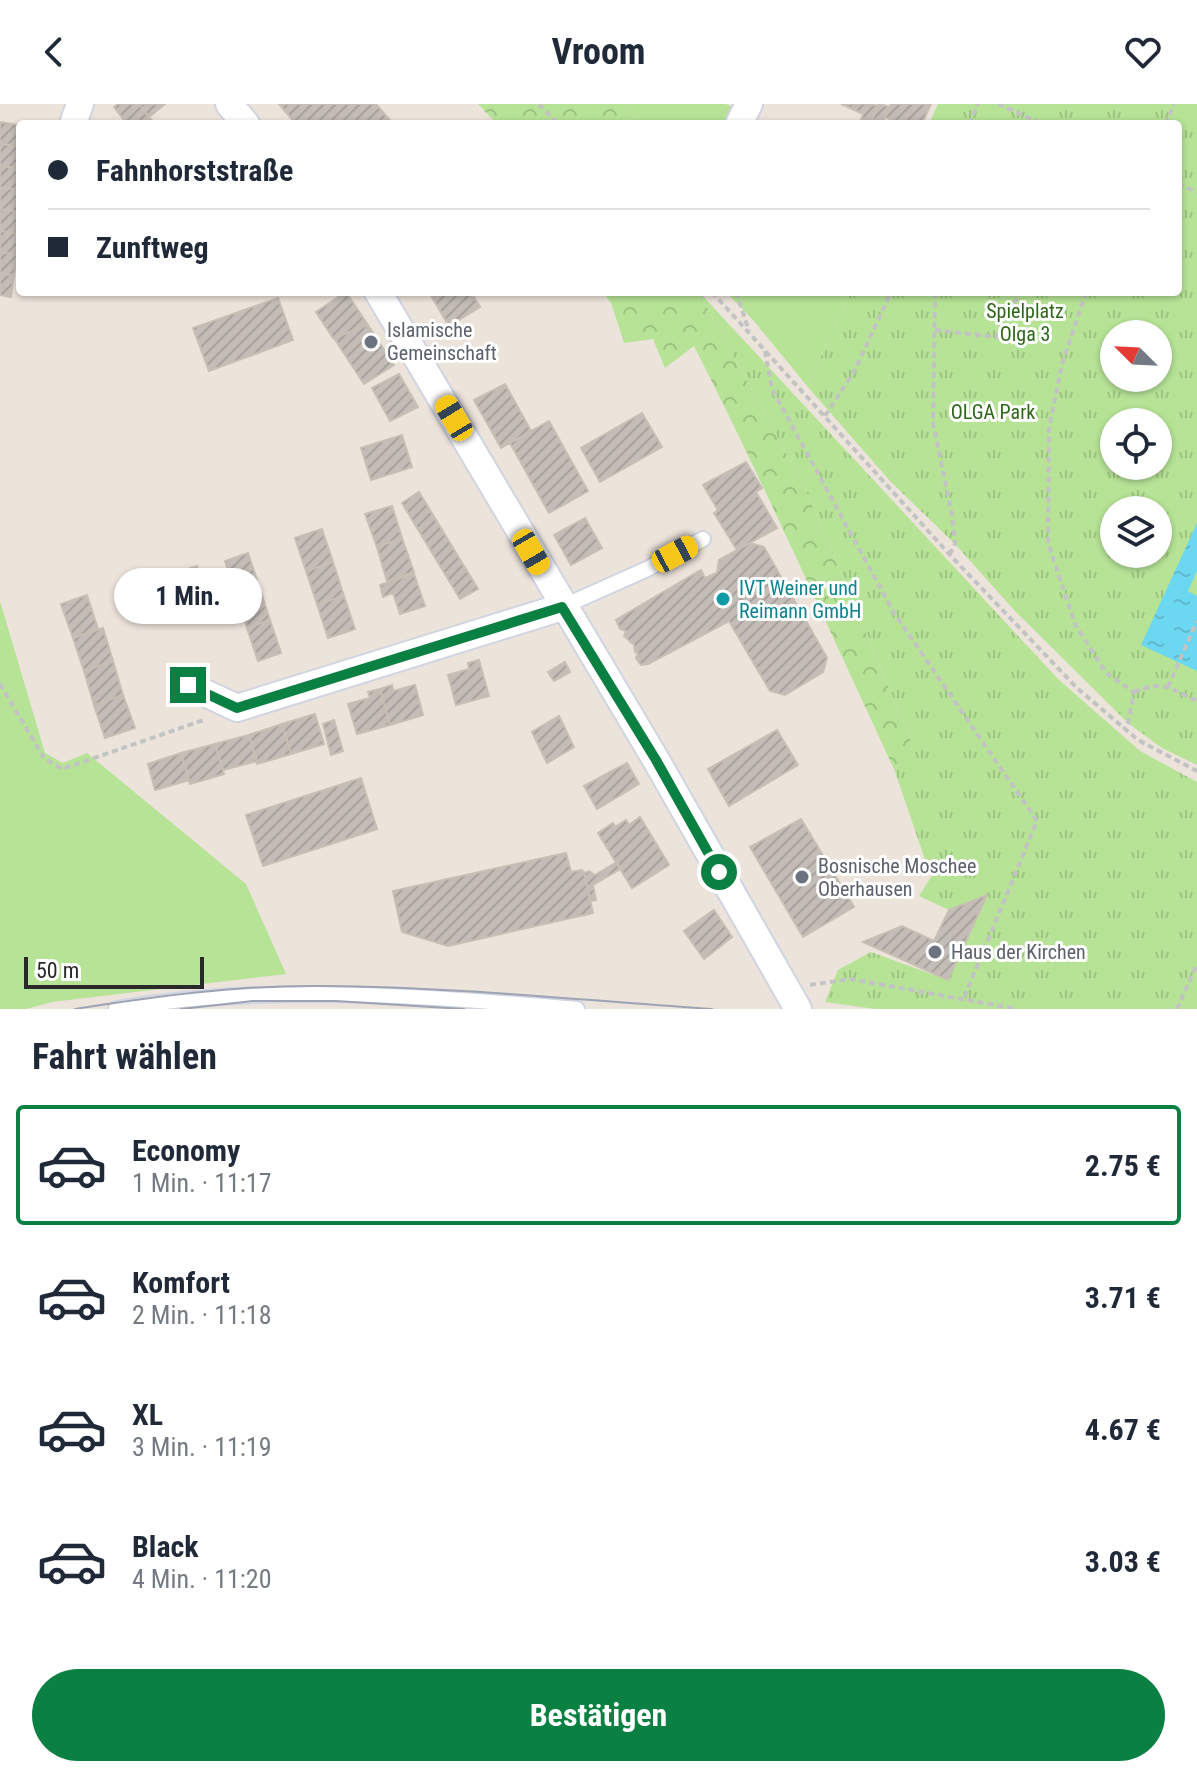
<!DOCTYPE html>
<html lang="de">
<meta charset="utf-8">
<style>
:root{--surface:#fff;--page:#f2f2f3;--text:#1f2937;--muted:#747a83;--line:#e0e1e3;--accent:#0b8043}
body{margin:0;font-family:"Roboto Condensed",sans-serif;background:var(--page);color:var(--text);height:100vh;display:flex;flex-direction:column;font-size:30px;white-space:nowrap}
*{box-sizing:border-box;margin:0}
p{font-size:26px;color:var(--muted)}
.icon{flex:none;width:44px;height:44px;fill:none;stroke:currentColor;stroke-width:2;stroke-linecap:round;stroke-linejoin:round}
.map{position:relative;height:905px;overflow:hidden}
.sheet{display:flex;flex-direction:column;background:var(--surface);flex:1}
.sheet>*{flex:none}
.guide{position:absolute;left:16px;top:16px;width:1166px;height:176px;border-radius:8px;box-shadow:0 2px 6px #0004;display:grid;align-content:center;height:176px;padding:0 32px;background:var(--surface)}
.needle{width:52px;rotate:294deg}
.tools{position:absolute;left:1100px;top:216px;display:grid;gap:16px}
.tools a{display:grid;place-items:center;width:72px;height:72px;border-radius:50%;background:var(--surface);box-shadow:0 2px 6px #0004;font-size:40px}
.scale{position:absolute;left:24px;bottom:20px;width:180px;box-sizing:border-box;padding-left:8px;border:4px solid #292929;border-top:0;font-size:22px;line-height:28px;white-space:nowrap;color:#292929;-webkit-text-stroke:6px #fff;paint-order:stroke}
.end{position:absolute;width:36px;height:36px;margin:-18px;border:10px solid #0b8043;background:#fff;box-shadow:0 0 0 4px #fff}
.from{border-radius:50%}
.bubble{position:absolute;height:56px;border-radius:28px;background:var(--surface);box-shadow:0 2px 6px #0004;font-size:26px;font-weight:700;line-height:56px;text-align:center}
.car{position:absolute;width:24px;height:48px;margin:-24px -12px;border-radius:10px;box-shadow:0 0 6px 2px #0007;background:linear-gradient(#f5c518 24%,#345 0 40%,#f5c518 0 76%,#345 0 86%,#f5c518 0)}
.guide b{display:flex;align-items:center;gap:28px;height:76px;font-size:30px}
.guide b+b{border-top:2px solid var(--line)}
.guide i{width:20px;height:20px;background:var(--text)}
ul{padding:0;list-style:none}
li{display:flex;align-items:center;gap:24px;height:120px;margin:0 16px 12px;padding:0 16px;border:4px solid transparent;border-radius:8px}
li div{flex:1}
li b{display:block;font-size:30px}
li em{font-style:normal;font-weight:700}
li.on{border-color:var(--accent)}
li>.icon{width:72px;height:72px;stroke-width:1.5}
h2{padding:0 32px;font-size:36px;line-height:96px}
.button{display:flex;gap:16px;margin-top:auto;padding:16px 32px}
.button a{flex:1;height:92px;border-radius:48px;background:var(--accent);color:#fff;font-size:32px;font-weight:700;line-height:92px;text-align:center}
header{display:flex;justify-content:space-between;align-items:center;height:104px;padding:0 32px;background:var(--surface);font-size:36px;font-weight:700}
.map>svg:first-child{display:block}
</style>
<header><svg class="icon" aria-label="back" viewBox="0 0 24 24"><path d="M15 5l-7 7 7 7"/></svg>Vroom<svg class="icon" aria-label="heart" viewBox="0 0 24 24"><path d="M12 20l-8-8c-3-5 5-10 8-4 3-6 11-1 8 4z"/></svg></header>
<div class="map">
<svg width="1197" height="905" viewBox="0 0 1197 905">
<defs>
<pattern id="forest-crowns" width="20" height="18" patternUnits="userSpaceOnUse" patternTransform="scale(2)"><rect width="20" height="18" fill="#b6e396"/><path d="M2 6a3 3 0 1 1 6 0M12 15a3 3 0 1 1 6 0" fill="none" stroke="#9cc381"/></pattern>
<pattern id="park-tufts" width="24" height="20" patternUnits="userSpaceOnUse" patternTransform="scale(2)"><rect width="24" height="20" fill="#b6e396"/><path d="M3 7l-1-3M5 7V3M7 7l1-3M15 17l-1-3M17 17v-4M19 17l1-3" fill="none" stroke="#9cc381"/></pattern>
<pattern id="water-ripples" width="26" height="14" patternUnits="userSpaceOnUse" patternTransform="scale(2)"><rect width="26" height="14" fill="#6cd7f0"/><path d="M2 4q2-2 4 0t4 0M15 11q2-2 4 0t4 0" fill="none" stroke="#5eb9ce"/></pattern>
<pattern id="building-hatch" width="6" height="6" patternUnits="userSpaceOnUse" patternTransform="scale(2)"><rect width="6" height="6" fill="#c4bdb7"/><path d="M-1 1l2-2M0 6l6-6M5 7l2-2" fill="none" stroke="#a8a29d"/></pattern>
</defs>
<rect width="100%" height="100%" fill="#ece3db"/>
<path fill="#b6e396" d="M624 0H726L736 5 730 20H638Z
M726 188H851L807 282 754 217Z
M0 497 45 649 63 659 87 649 246 780 286 870 52 898 26 905H0Z"/>
<path fill="url(#forest-crowns)" d="M478 0H624L638 20H497Z
M603 188H699L804 382 910 633 912 653 894 665C828 524 765 381 694 242L665 264 653 235 624 239 611 199Z"/>
<path fill="url(#park-tufts)" fill-rule="evenodd" d="M938 0H1197V661L1162 644 1128 619 1015 507 955 440 890 377 807 282 851 188H1178V20H929ZM1114 230H1158V274H1114ZM1114 318H1158V362H1114ZM1114 406H1158V450H1114Z
M699 188 1058 575 1140 647 1197 678V905H875L825 898 838 866 871 848 948 876 986 792 949 806 919 792 931 773 894 665 911 653 910 633 804 382Z"/>
<path fill="url(#water-ripples)" d="M1197 419V467L1188 487 1197 492V567L1141 541Z"/>
<path fill="url(#building-hatch)" stroke="#c7bfb4" stroke-width="2" d="M118 0H139L153 18 127 20 114 3Z
M139 0H165L149 13Z
M279 0H376L393 20H296Z
M841 0H868L863 10Z
M868 0 879 2 870 20H859Z
M879 0 890 3 882 20H876L871 18Z
M891 0H931L922 20H901L885 13Z
M0 18 20 21V42L0 40Z
M0 40 20 42V64L0 62Z
M0 62 20 64V86L0 83Z
M0 83 20 86V108L0 105Z
M0 105 20 108 19 130 0 127Z
M0 127 19 130 17 151 0 148Z
M0 148 17 151 14 171 0 170Z
M0 170 14 171 11 193 0 191Z
M346 188 368 221 333 234 316 208Z
M429 188H471L480 203 449 222Z
M278 194 293 236 209 267 193 224Z
M368 221 394 261 364 280 334 234Z
M399 270 418 303 390 317 372 284Z
M505 280 531 327 501 344 474 296Z
M642 309 662 343 600 378 581 344Z
M549 317 588 387 549 409 510 339Z
M402 331 412 363 371 376 361 344Z
M746 358 762 384 756 388 777 424 737 446 714 409 718 406 703 381Z
M419 388 478 485 460 495 402 399Z
M392 402 402 434 377 443 365 410Z
M585 414 602 444 571 461 554 431Z
M322 425 333 458 306 467 295 434Z
M402 434 414 468 387 477 377 443Z
M750 439 764 443 827 554 823 568 785 591 770 587 729 517 648 560 641 561 636 554 638 549 635 548 634 541 624 532 626 527 620 525 616 516 701 466 705 474 717 469 719 456Z
M248 449 259 482 236 490 225 457Z
M333 458 344 492 317 500 306 467Z
M197 462 205 488 172 499 163 473Z
M414 470 425 502 400 510 393 489 383 493 380 481Z
M163 473 172 499 137 510 129 485Z
M259 482 270 516 247 524 236 490Z
M87 491 98 525 73 534 61 500Z
M344 492 355 525 328 534 317 500Z
M270 516 281 549 258 557 247 524Z
M103 524 113 557 84 567 73 534Z
M479 556 489 592 456 601 448 571 469 565 468 559Z
M113 557 123 591 94 601 84 567Z
M565 558 570 568 554 577 548 568Z
M392 581 393 587 415 581 423 611 390 621 380 585Z
M380 585 390 621 357 630 348 600 370 594 368 588Z
M123 591 135 624 105 634 94 601Z
M315 610 324 640 291 650 282 620Z
M559 612 574 643 547 659 532 628Z
M334 616 343 647 331 651 323 620Z
M282 620 291 650 257 660 249 631Z
M777 626 798 661 729 702 708 665Z
M249 631 257 657 223 666 215 640Z
M215 640 224 670 190 680 181 649Z
M181 649 189 676 155 686 148 660Z
M627 659 639 680 597 705 584 682Z
M361 674 377 725 263 762 246 711Z
M640 713 669 761 632 784 598 729 613 719 615 723 626 716 629 721Z
M801 715 854 803 803 833 750 743Z
M566 749 571 768 582 766 584 769 593 809 448 842 402 828 393 787Z
M617 758 620 765 593 781 596 796 590 797 584 769 589 767 595 771Z
M987 791 948 876 863 838 902 822 934 837 949 806Z
M714 806 732 833 704 855 684 827Z"/>
<g fill="none" stroke-linecap="round" stroke-linejoin="round">
<g stroke="#d0d5e2" stroke-width="18">
<path id="lane" d="M562 503 647 465 703 435
M116 905C269 879 423 892 577 905"/>
</g>
<g stroke="#d0d5e2" stroke-width="30">
<path id="street" d="M229 0 246 20
M73 20 80 0
M739 20 749 0
M378 188 656 656 798 905
M188 581 237 604 562 503"/>
</g>
<path stroke="#c3c3c3" stroke-width="4" stroke-dasharray="6 4" stroke-linecap="butt" d="M539 0 558 20
M998 0 1043 20
M969 20 978 0
M1166 20 1174 0
M1178 80 1197 88
M712 188 950 451 1077 584 1138 636 1197 667
M736 188 749 227
M935 188 933 319 952 411 955 440 950 450
M1086 188 1062 260 1049 324 1048 439 1075 520 1106 569 1134 588 1128 619 1124 625
M935 226 996 233 1020 188
M765 247 772 285 894 509 1037 717 964 894
M825 312 855 266 891 188
M0 580 44 654 62 665 204 616
M1168 583 1197 517
M1134 588C1164 576 1169 584 1197 597
M810 881 850 875 1017 905
M1177 905 1197 860"/>
<use href="#lane" stroke="#fff" stroke-width="14"/>
<use href="#street" stroke="#fff" stroke-width="26"/>
<path stroke="#9da2b4" stroke-width="2" d="M75 905C157 892 240 881 323 882 452 883 582 896 712 905
M181 905 253 897H336L464 905"/>
</g>
<g fill="none" stroke-linecap="round" stroke-linejoin="round">
<path stroke="#0b8043" stroke-width="10" d="M188 581 237 604 562 503 656 656 719 768"/>
</g>
<g fill="#6b7280" stroke="#fff" stroke-width="3">
<circle cx="371" cy="238" r="8"/>
<circle cx="802" cy="773" r="8"/>
<circle cx="935" cy="848" r="8"/>
</g>
<circle fill="#0f9aa8" stroke="#fff" stroke-width="3" cx="723" cy="495" r="8"/>
<g text-anchor="middle" dominant-baseline="central" stroke-width="6" stroke-linejoin="round" paint-order="stroke">
<g font-size="20" fill="#2f6719" stroke="#fff">
<text x="1025" y="207">Spielplatz<tspan x="1025" dy="23">Olga 3</tspan></text>
<text x="993" y="308">OLGA Park</text>
</g>
<g font-size="20" fill="#5b616d" stroke="#fff" text-anchor="start">
<text x="387" y="226">Islamische<tspan x="387" dy="23">Gemeinschaft</tspan></text>
<text x="818" y="762">Bosnische Moschee<tspan x="818" dy="23">Oberhausen</tspan></text>
<text x="951" y="848">Haus der Kirchen</text>
</g>
<g font-size="20" fill="#0d838f" stroke="#fff" text-anchor="start">
<text x="739" y="484">IVT Weiner und<tspan x="739" dy="23">Reimann GmbH</tspan></text>
</g>
</g>
</svg>
<div class="tools">
<a><svg class="needle" viewBox="-14 -14 28 28"><path d="M0-13l5 13h-10z" fill="#e53935"/><path d="M0 13l5-13h-10z" fill="#747a83"/></svg></a>
<a><svg class="icon" aria-label="locate" viewBox="0 0 24 24"><circle cx="12" cy="12" r="6"/><path d="M12 2v4M12 18v4M2 12h4M18 12h4"/></svg></a>
<a><svg class="icon" aria-label="layers" viewBox="0 0 24 24"><path d="M12 4l9 5-9 5-9-5zM3 14l9 5 9-5"/></svg></a>
</div>
<div class="scale">50 m</div>
<i class="end from" style="left:719px;top:768px"></i>
<i class="end" style="left:188px;top:581px"></i>
<div class="bubble" style="left:114px;top:464px;width:148px">1 Min.</div>
<i class="car" style="left:454px;top:314px;rotate:329deg"></i>
<i class="car" style="left:531px;top:448px;rotate:150deg"></i>
<i class="car" style="left:675px;top:450px;rotate:62deg"></i>
<div class="guide">
<b><i class="from"></i>Fahnhorststraße</b>
<b><i></i>Zunftweg</b>
</div>
</div>
<section class="sheet">
<h2>Fahrt wählen</h2>
<ul>
<li class="on"><svg class="icon" aria-label="car" viewBox="0 0 24 24"><path d="M5 17H2v-5l4-1 3-4h7l3 4 3 1v5h-3M9 17h6M6 11h13"/><circle cx="7" cy="17" r="2"/><circle cx="17" cy="17" r="2"/></svg><div><b>Economy</b><p>1 Min. · 11:17</p></div><em>2.75 €</em></li>
<li><svg class="icon" aria-label="car" viewBox="0 0 24 24"><path d="M5 17H2v-5l4-1 3-4h7l3 4 3 1v5h-3M9 17h6M6 11h13"/><circle cx="7" cy="17" r="2"/><circle cx="17" cy="17" r="2"/></svg><div><b>Komfort</b><p>2 Min. · 11:18</p></div><em>3.71 €</em></li>
<li><svg class="icon" aria-label="car" viewBox="0 0 24 24"><path d="M5 17H2v-5l4-1 3-4h7l3 4 3 1v5h-3M9 17h6M6 11h13"/><circle cx="7" cy="17" r="2"/><circle cx="17" cy="17" r="2"/></svg><div><b>XL</b><p>3 Min. · 11:19</p></div><em>4.67 €</em></li>
<li><svg class="icon" aria-label="car" viewBox="0 0 24 24"><path d="M5 17H2v-5l4-1 3-4h7l3 4 3 1v5h-3M9 17h6M6 11h13"/><circle cx="7" cy="17" r="2"/><circle cx="17" cy="17" r="2"/></svg><div><b>Black</b><p>4 Min. · 11:20</p></div><em>3.03 €</em></li>
</ul>
<div class="button"><a>Bestätigen</a></div>
</section>
